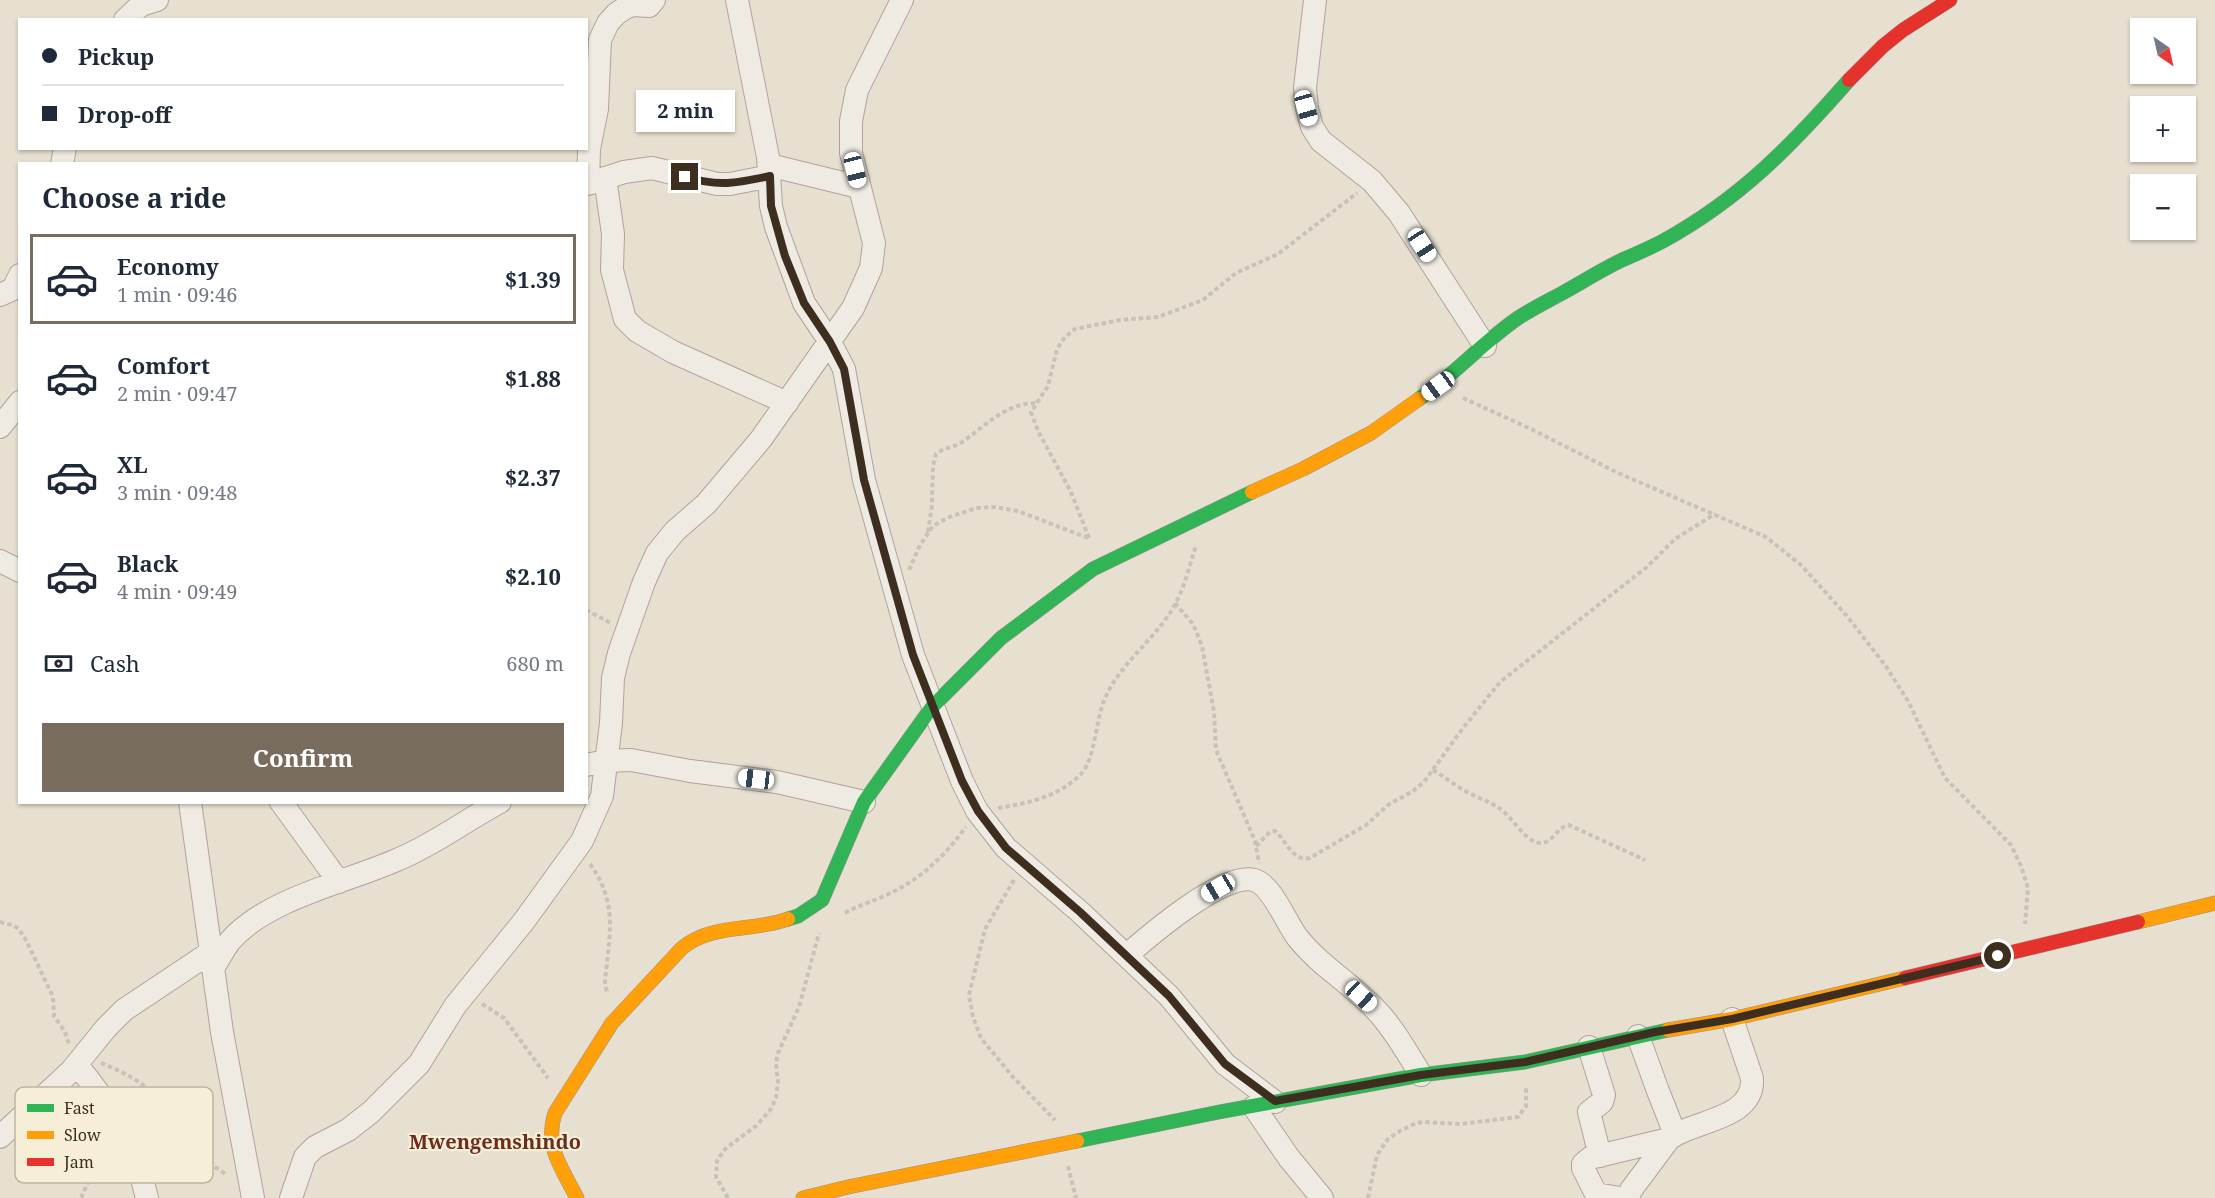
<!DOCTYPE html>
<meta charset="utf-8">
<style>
:root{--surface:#fff;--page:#f6f6f7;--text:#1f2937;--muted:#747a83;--line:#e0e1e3;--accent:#786c5e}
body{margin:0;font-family:"Noto Serif",serif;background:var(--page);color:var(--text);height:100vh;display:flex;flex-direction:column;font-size:22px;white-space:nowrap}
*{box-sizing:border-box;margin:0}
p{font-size:20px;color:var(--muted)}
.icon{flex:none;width:33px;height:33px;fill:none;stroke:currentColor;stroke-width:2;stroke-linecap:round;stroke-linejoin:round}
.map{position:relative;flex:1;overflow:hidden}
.sheet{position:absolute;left:18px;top:162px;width:570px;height:642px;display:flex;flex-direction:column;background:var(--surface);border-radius:0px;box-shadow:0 2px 4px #0004}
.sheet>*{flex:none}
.hud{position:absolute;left:18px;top:18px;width:570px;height:132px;border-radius:0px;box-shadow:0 2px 4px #0004;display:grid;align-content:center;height:132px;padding:0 24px;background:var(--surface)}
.needle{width:39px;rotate:146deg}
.tools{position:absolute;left:2130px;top:18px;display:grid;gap:12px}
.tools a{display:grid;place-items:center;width:66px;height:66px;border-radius:0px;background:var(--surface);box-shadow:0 2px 4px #0004;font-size:30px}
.end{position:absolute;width:27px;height:27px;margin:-14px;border:8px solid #3d2e20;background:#fff;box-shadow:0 0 0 3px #fff}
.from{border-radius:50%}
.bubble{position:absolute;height:42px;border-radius:0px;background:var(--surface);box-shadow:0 2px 4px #0004;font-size:20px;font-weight:700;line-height:42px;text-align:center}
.car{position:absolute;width:18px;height:36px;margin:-18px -9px;border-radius:8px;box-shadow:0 0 4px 2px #0007;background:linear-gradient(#fff 24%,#345 0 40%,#fff 0 76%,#345 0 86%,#fff 0)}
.hud b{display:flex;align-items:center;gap:21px;height:57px;font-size:22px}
.hud b+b{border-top:2px solid var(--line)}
.hud i{width:15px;height:15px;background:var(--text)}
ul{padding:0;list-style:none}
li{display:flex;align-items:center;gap:18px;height:90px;margin:0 12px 9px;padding:0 12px;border:3px solid transparent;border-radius:0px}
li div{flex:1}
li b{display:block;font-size:22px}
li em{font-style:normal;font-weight:700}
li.on{border-color:var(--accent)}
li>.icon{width:54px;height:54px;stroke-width:1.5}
h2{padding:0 24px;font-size:27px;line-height:72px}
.pay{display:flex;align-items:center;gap:15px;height:66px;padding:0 24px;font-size:22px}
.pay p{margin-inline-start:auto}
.action{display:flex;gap:12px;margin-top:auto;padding:12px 24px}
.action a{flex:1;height:69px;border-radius:0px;background:var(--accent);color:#fff;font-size:24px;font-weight:700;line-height:69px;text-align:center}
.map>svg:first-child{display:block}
</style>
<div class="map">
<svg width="2215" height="1198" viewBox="0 0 2215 1198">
<rect width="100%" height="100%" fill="#e7e0d1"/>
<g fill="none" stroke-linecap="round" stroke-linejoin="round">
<g stroke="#ada599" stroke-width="24">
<path id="street" d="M737 0 768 157 771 206 776 227 804 303 830 342 844 369 864 480 913 655 962 781 977 811 1006 848 1080 912 1169 996 1225 1064 1275 1102
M1315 0 1305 88 1307 108 1312 127 1321 141 1372 181 1399 213 1485 346
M125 20 141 5 157 0
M62 164 65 148
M769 165 859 187
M605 178 613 234 612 270 625 319 637 331 673 352 787 403
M591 183 624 172 652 168 717 184H730L770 176
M588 184 589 149 597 109 600 40 608 23 616 14 625 8 633 5 649 6 654 0
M0 295 13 289 20 275
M0 427 20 402
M0 561 20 571
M586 765 606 761 631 760 690 771 777 782 864 802
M190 802 222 1032 253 1198
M281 802 339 882
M1127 955C1150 935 1223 872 1254 880 1271 884 1286 922 1297 937 1320 966 1352 984 1377 1011 1395 1030 1407 1053 1421 1075
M213 968C219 959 224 949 230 941 267 898 348 882 399 859 435 844 466 820 500 802
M1638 1036 1658 1091 1675 1134
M1589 1047 1604 1095 1602 1102 1589 1112 1600 1156
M77 1065C109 1103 136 1149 147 1198
M1254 1107 1289 1158 1322 1198
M0 1137 71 1071 106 1028 124 1010 211 952
M291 1198 305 1157 315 1147 348 1130 371 1112 419 1064 455 1006 524 921 582 841 602 796 611 723 613 678 619 653 644 582 657 553 675 531 706 504 761 439 853 308 871 268 874 243 851 153V121L857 90 902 0
M1620 1198 1596 1194 1583 1168V1164L1590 1158 1669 1139
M1628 1198 1631 1190 1669 1139C1693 1120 1755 1120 1752 1078L1732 1019"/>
</g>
<g stroke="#9c958a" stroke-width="15">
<path id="fast" d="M1419 399C1454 375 1483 342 1518 318 1533 308 1550 300 1566 291 1584 281 1603 269 1622 260 1636 254 1650 248 1663 241 1740 199 1792 145 1849 80
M788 919 798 916 822 900 864 802 932 707 1001 638 1093 569 1252 492
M1077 1141 1219 1112 1421 1075 1525 1062 1668 1030"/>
</g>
<g stroke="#9c958a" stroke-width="15">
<path id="slow" d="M1252 492 1303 469 1371 433 1419 399
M2138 922 2215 903
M1668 1030 1732 1019 1905 978
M577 1198C562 1168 544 1147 555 1113L612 1023 682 948C713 923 753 932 788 919
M803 1198 848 1187 1077 1141"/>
</g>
<g stroke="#9c958a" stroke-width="15">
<path id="jam" d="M1849 80 1883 46 1903 30 1950 0
M1905 978 2138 922"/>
</g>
<path stroke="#c8c2b9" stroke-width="4" stroke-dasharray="4.5 3" stroke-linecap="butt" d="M1463 398 1531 429 1616 472 1766 537 1801 565 1846 615 1885 665 1908 701 1945 778 2011 845 2021 866 2028 888 2025 924
M928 532 932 505 933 466 936 454C944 447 954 448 962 442 987 425 1004 404 1036 403
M1089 538 1071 492 1038 431 1031 412 1048 386 1057 349 1065 337 1075 329 1120 320 1158 317 1203 300 1236 273 1278 254 1357 193
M909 570 920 545 933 526 947 518 976 508 995 507 1018 511 1088 538
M1175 603 1193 624 1202 646 1214 712 1216 750 1255 841 1259 863
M586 610 611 623
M1433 770C1445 777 1457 787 1469 793 1482 800 1495 803 1506 814 1515 822 1528 844 1542 843 1553 842 1557 827 1569 825L1645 860
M998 808C1029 803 1058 797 1081 774 1096 758 1095 719 1106 696 1121 664 1150 643 1170 613 1183 593 1189 568 1196 545
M1256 846 1270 832 1275 831C1287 841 1292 862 1310 858L1366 825 1388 805 1413 791 1424 782 1463 728 1500 682 1647 567 1675 539 1715 514
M590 864C619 904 609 937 605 982L607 992
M1014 880 985 929 969 995 973 1017 981 1038 1012 1076 1055 1120
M845 913C857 906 871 902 884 896 920 880 942 859 966 827
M0 922 12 925 19 929 27 942 53 997 54 1016 65 1032 69 1044
M482 1004 504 1018 548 1078
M101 1063C121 1071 142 1081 156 1097 166 1109 172 1124 182 1136 194 1153 210 1164 227 1175
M1068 1166 1076 1198
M81 1198 105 1144
M728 1198 716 1177 717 1161 725 1149 756 1126 771 1109 776 1098 778 1082 776 1063 778 1053 799 1007 819 933
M1368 1198 1377 1155 1388 1139 1400 1131 1416 1123 1424 1122 1460 1124 1518 1117 1526 1106V1087"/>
<use href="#street" stroke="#efebe3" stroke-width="22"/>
<use href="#fast" stroke="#30b455" stroke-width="14"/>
<use href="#slow" stroke="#ff9f0a" stroke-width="14"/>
<use href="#jam" stroke="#e5322d" stroke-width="14"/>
</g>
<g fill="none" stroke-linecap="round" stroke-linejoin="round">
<path stroke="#3d2e20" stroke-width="8" d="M685 177C719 187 737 183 770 176L771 206 785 256 804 303 830 342 844 369 864 480 913 655 962 781 978 811 1006 848 1080 912 1169 996 1225 1064 1275 1101 1421 1075 1525 1062 1655 1032 1732 1019 1998 956"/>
</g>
<g text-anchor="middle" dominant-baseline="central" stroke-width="4.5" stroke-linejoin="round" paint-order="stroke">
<g font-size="20" font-weight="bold" fill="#6b2e1e" stroke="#f7eed8">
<text x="495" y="1141">Mwengemshindo</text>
</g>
</g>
<rect x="15" y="1087" width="198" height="96" rx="9" fill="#f7eed8" stroke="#bfb4a1" stroke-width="1.5"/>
<rect x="27" y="1104" width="27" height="8" fill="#30b455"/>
<rect x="27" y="1131" width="27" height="8" fill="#ff9f0a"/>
<rect x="27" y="1158" width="27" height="8" fill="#e5322d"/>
<g font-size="16" fill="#3d2e20">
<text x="64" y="1114">Fast</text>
<text x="64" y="1141">Slow</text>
<text x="64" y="1168">Jam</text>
</g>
</svg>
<div class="tools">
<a><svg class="needle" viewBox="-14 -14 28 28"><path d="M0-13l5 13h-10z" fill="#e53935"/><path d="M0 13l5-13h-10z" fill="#747a83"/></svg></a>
<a>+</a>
<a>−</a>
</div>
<i class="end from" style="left:1998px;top:956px"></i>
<i class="end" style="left:685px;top:177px"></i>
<div class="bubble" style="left:636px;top:90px;width:99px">2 min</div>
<i class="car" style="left:1306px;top:108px;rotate:164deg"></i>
<i class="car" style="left:855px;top:170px;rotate:166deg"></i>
<i class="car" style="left:1422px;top:245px;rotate:147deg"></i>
<i class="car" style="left:1438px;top:386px;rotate:234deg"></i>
<i class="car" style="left:756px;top:779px;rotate:277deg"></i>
<i class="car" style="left:1218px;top:888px;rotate:240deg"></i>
<i class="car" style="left:1361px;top:996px;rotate:133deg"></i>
<div class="hud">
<b><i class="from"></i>Pickup</b>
<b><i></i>Drop-off</b>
</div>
<section class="sheet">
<h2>Choose a ride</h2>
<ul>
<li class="on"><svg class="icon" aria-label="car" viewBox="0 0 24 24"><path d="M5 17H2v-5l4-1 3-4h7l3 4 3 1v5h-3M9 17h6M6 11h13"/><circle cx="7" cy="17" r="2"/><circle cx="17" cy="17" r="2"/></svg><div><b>Economy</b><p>1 min · 09:46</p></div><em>$1.39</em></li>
<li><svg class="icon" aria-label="car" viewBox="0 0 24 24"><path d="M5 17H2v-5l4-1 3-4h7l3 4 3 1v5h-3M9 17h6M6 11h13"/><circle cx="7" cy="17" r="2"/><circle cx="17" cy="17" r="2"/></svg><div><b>Comfort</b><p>2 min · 09:47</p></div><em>$1.88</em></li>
<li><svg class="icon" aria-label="car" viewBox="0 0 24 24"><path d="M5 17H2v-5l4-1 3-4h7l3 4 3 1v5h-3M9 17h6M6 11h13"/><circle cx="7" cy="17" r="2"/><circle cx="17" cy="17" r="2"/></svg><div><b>XL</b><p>3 min · 09:48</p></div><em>$2.37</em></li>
<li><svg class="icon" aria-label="car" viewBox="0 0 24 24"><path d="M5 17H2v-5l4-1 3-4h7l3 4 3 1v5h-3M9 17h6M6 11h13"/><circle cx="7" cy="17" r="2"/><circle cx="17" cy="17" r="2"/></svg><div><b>Black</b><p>4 min · 09:49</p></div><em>$2.10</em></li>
</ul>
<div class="pay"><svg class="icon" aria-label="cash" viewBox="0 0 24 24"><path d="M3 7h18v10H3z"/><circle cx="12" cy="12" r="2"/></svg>Cash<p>680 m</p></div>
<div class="action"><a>Confirm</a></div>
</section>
</div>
